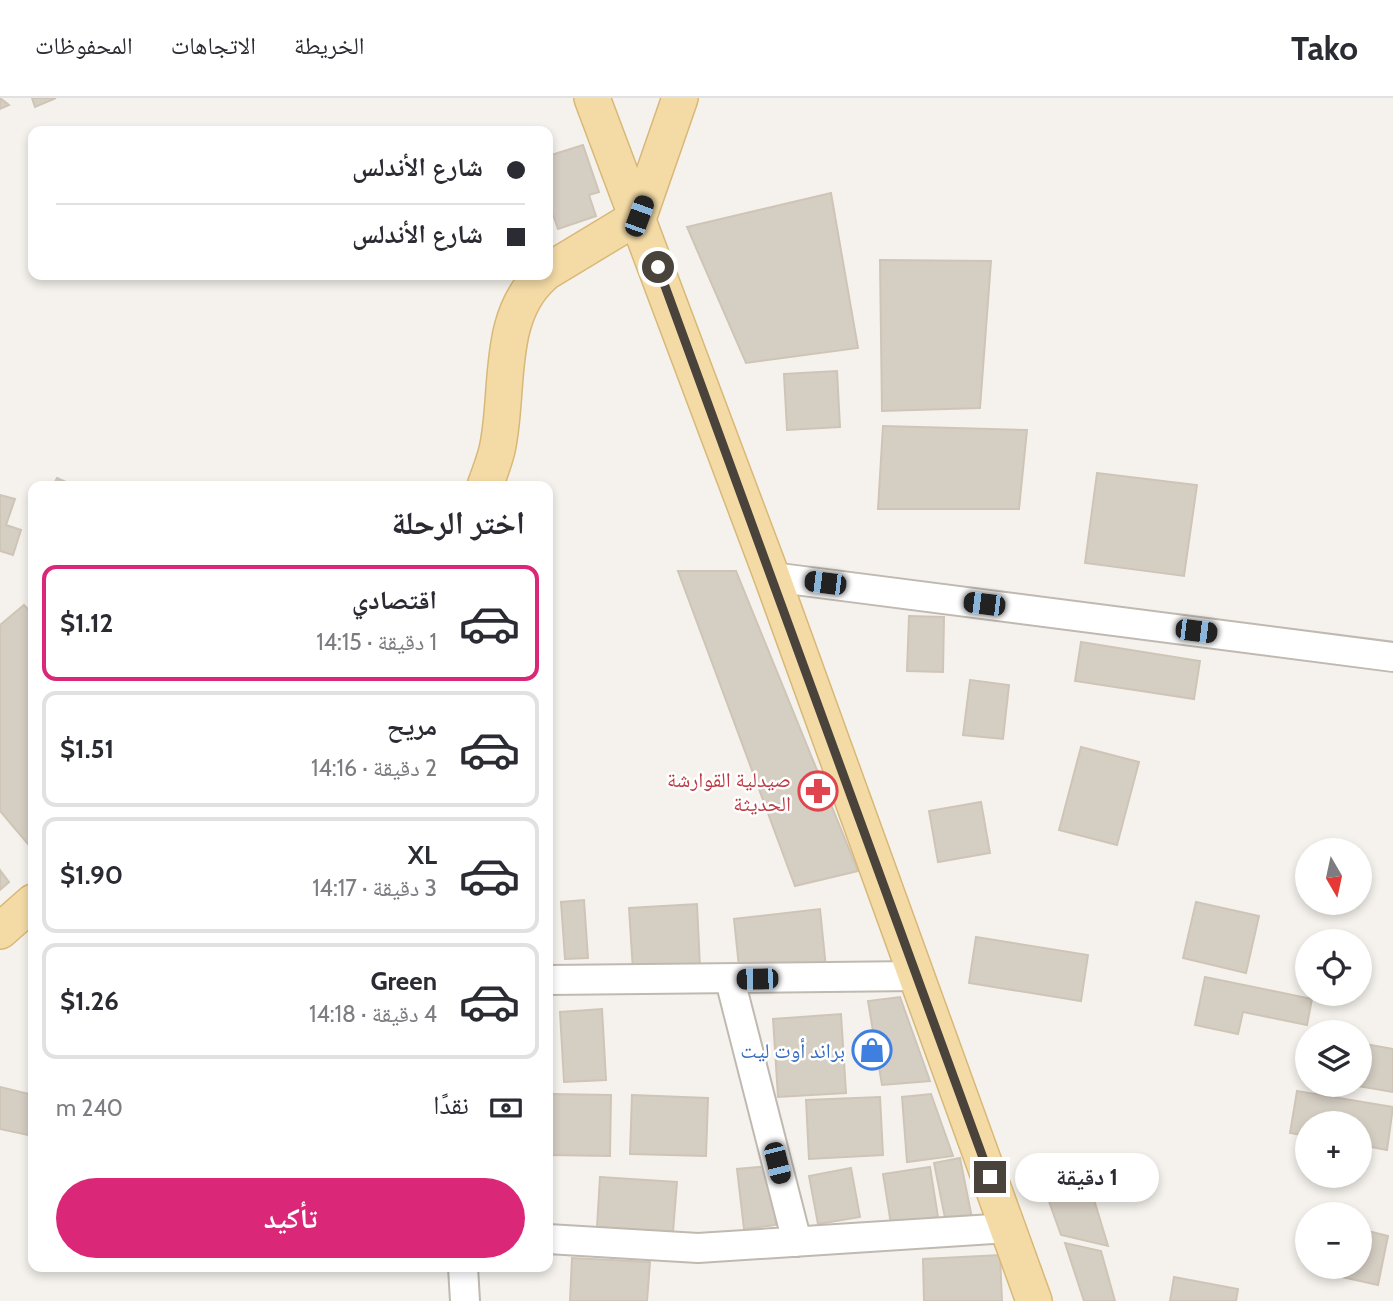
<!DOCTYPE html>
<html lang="ar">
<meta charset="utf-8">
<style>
:root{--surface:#fff;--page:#f2f2f3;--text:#2b2b33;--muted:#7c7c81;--line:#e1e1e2;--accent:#db2777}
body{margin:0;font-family:Cabin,"Noto Naskh Arabic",sans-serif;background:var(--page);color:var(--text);direction:rtl;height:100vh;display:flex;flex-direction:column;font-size:26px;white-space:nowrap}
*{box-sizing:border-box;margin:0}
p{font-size:23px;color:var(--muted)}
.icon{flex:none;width:38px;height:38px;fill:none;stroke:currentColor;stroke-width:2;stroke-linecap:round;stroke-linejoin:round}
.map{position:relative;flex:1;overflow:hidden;direction:ltr}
.drawer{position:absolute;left:28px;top:383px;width:525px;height:791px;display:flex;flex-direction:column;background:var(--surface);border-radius:14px;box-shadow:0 4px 10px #0003;direction:rtl}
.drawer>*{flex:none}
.guide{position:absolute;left:28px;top:28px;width:525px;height:154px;border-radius:14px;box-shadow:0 4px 10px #0003;direction:rtl;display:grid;align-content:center;height:154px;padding:0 28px;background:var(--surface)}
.needle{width:46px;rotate:171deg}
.controls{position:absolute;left:1295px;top:740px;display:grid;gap:14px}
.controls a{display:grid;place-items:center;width:77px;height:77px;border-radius:50%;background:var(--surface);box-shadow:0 4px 10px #0003;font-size:35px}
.end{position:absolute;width:32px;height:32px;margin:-16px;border:9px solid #49433b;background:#fff;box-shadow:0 0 0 4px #fff}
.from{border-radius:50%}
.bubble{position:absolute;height:49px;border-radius:24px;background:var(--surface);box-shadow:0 4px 10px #0003;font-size:23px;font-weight:700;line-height:49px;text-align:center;direction:rtl}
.car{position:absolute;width:21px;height:42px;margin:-21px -10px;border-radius:9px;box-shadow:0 0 5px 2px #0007;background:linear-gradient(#222 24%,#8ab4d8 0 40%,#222 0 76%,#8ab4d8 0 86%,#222 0)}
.guide b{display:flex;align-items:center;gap:24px;height:66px;font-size:26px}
.guide b+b{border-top:2px solid var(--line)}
.guide i{width:18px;height:18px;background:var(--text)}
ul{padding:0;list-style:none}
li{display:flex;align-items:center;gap:21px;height:116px;margin:0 14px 10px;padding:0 14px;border:4px solid var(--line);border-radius:14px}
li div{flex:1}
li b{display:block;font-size:26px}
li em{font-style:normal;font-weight:700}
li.current{border-color:var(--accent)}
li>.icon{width:63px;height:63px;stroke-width:1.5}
h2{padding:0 28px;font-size:32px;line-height:84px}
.pay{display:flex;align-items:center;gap:18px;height:77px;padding:0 28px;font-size:26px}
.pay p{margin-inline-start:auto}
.action{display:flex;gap:14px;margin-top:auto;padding:14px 28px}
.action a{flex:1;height:80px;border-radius:42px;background:var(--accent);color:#fff;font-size:28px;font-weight:700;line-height:80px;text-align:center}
header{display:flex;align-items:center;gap:42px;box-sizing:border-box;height:98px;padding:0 35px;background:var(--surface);border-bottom:2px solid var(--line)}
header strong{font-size:33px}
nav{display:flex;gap:38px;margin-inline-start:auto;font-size:24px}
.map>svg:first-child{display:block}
</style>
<header>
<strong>Tako</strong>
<nav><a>الخريطة</a><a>الاتجاهات</a><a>المحفوظات</a></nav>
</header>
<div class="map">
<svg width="1393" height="1203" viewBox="0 0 1393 1203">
<rect width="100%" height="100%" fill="#f5f2ed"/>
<path fill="#d5cec3" stroke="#cfc5b7" stroke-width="2" d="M0 0 9 7 0 11Z
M32 0H56L35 9Z
M583 47 599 94 589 97 596 118 558 131 548 102V58Z
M831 95 858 250 746 265 687 129Z
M880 162 991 163 980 310 882 313Z
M837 273 840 329 787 332 784 276Z
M883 328 1027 332 1019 411H878Z
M1097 375 1197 387 1184 478 1085 465Z
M57 380 66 384 64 388H53Z
M0 397 15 401 6 427 21 432 13 457 0 453Z
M678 473H736L858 773 795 788Z
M24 507 33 517V752L0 713V527Z
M909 518 944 519 943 574 907 573Z
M1081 544 1200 563 1194 601 1075 583Z
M970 582 1009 587 1003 641 963 637Z
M1081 649 1139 664 1117 747 1059 732Z
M981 704 990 755 938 764 929 713Z
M0 772 9 784 0 792Z
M584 802 588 860 565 861 561 804Z
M1196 804 1259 818 1246 875 1183 860Z
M697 806 700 870 633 873 629 810Z
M820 811 826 870 740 879 734 821Z
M976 839 1088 857 1081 903 969 885Z
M1205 879 1312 901 1307 927 1243 914 1238 936 1195 927Z
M900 899 930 983 882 987 868 903Z
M548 905 551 968H548Z
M602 911 606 982 564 984 560 914Z
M841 916 846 995 778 999 773 921Z
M1360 945 1393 951V994L1352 987H1360Z
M1307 951V979H1302Z
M0 989 33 997V1038L0 1031Z
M1297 993 1393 1009 1387 1052 1360 1047V1026H1307V1038L1290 1035Z
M551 996 611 997 610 1058 549 1057Z
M931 996 953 1058 907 1064 902 999Z
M632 997 708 1000 706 1058 630 1056Z
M880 999 883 1057 809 1061 806 1002Z
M960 1060 973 1125 947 1130 934 1065Z
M1034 1062 1086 1075 1108 1148 1061 1137Z
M770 1068 776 1127 744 1131 737 1071Z
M930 1069 938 1119 891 1126 883 1076Z
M851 1070 860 1119 818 1126 809 1078Z
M600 1079 677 1084 673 1134 597 1129Z
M1360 1131 1388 1138 1378 1187 1315 1173 1316 1169H1360Z
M1065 1145 1101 1153 1115 1203H1084Z
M1000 1157 1002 1203H924L923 1161Z
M572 1160 650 1164 647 1203H570Z
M1174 1179 1238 1191 1236 1203H1170Z"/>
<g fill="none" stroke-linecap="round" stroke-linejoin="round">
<g stroke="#bfb9b0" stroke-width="32">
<path id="minor" d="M772 479 1393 559
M548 882 916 878
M730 882 797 1144
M548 1141 698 1150 1008 1130
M463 1169 465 1203"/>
</g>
<g stroke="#d8b877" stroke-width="38">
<path id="major" d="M592 0 772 479 1034 1203
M548 173 639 118 680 0
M485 388C489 377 494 364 497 352 510 295 495 219 543 177
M0 833 33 804"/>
</g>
<use href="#minor" stroke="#fff" stroke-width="28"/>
<use href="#major" stroke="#f4dba6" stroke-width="35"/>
</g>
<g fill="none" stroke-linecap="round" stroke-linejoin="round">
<path stroke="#49433b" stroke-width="9" d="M658 169 990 1079"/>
</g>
<defs>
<g id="pharmacy-ring" transform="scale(2.0125)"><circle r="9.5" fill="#fff" stroke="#e0444e" stroke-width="1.5"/><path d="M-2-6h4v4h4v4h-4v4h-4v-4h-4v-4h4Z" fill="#e0444e"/></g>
<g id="shop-ring" transform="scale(2.0125)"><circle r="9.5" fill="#fff" stroke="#3f7fe0" stroke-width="1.5"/><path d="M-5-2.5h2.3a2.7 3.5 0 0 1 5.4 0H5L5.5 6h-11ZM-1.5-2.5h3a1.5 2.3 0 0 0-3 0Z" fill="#3f7fe0"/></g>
</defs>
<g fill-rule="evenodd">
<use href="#pharmacy-ring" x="818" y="693"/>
<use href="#shop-ring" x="872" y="952"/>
</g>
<g text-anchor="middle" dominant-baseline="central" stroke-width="5" stroke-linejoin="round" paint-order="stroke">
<g font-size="21" fill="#be3a42" stroke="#fff" text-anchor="end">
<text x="791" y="681">صيدلية القوارشة<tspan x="791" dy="24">الحديثة</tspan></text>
</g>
<g font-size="21" fill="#366cbe" stroke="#fff" text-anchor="end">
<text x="845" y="952">براند أوت ليت</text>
</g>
</g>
</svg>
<div class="controls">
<a><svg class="needle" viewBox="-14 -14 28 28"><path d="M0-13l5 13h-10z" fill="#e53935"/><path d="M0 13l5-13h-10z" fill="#7c7c81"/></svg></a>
<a><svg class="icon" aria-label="locate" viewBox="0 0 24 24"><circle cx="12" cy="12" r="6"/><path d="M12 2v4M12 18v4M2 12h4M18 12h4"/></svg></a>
<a><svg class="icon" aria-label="layers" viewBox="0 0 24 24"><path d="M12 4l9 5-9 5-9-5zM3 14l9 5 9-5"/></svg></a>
<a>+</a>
<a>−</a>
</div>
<i class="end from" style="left:658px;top:169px"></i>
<i class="end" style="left:990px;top:1079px"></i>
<div class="bubble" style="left:1015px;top:1055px;width:144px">1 دقيقة</div>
<i class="car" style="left:639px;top:118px;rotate:20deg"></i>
<i class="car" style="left:825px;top:485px;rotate:277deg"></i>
<i class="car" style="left:984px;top:506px;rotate:277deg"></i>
<i class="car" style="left:1196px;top:533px;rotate:97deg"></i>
<i class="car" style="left:757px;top:881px;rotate:269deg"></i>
<i class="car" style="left:777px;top:1065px;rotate:166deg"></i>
<div class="guide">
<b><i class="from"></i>شارع الأندلس</b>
<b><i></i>شارع الأندلس</b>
</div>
<section class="drawer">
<h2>اختر الرحلة</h2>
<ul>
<li class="current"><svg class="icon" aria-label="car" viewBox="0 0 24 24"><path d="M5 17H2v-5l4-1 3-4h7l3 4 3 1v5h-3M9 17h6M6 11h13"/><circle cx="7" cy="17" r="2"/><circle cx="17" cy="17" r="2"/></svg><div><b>اقتصادي</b><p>1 دقيقة · 14:15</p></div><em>$1.12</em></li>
<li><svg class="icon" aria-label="car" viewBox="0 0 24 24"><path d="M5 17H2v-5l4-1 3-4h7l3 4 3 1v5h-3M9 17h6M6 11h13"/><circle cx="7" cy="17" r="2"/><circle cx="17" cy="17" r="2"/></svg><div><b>مريح</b><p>2 دقيقة · 14:16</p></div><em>$1.51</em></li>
<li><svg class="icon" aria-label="car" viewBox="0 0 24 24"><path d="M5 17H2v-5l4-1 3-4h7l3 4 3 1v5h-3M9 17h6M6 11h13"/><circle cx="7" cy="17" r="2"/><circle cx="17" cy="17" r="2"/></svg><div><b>XL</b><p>3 دقيقة · 14:17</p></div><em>$1.90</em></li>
<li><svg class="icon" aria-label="car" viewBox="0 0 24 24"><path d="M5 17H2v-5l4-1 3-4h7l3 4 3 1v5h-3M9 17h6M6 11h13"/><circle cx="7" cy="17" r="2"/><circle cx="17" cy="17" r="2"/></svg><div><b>Green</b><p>4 دقيقة · 14:18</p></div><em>$1.26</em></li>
</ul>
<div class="pay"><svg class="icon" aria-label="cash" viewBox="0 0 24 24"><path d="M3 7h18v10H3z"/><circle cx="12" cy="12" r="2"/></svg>نقدًا<p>240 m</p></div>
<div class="action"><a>تأكيد</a></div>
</section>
</div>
